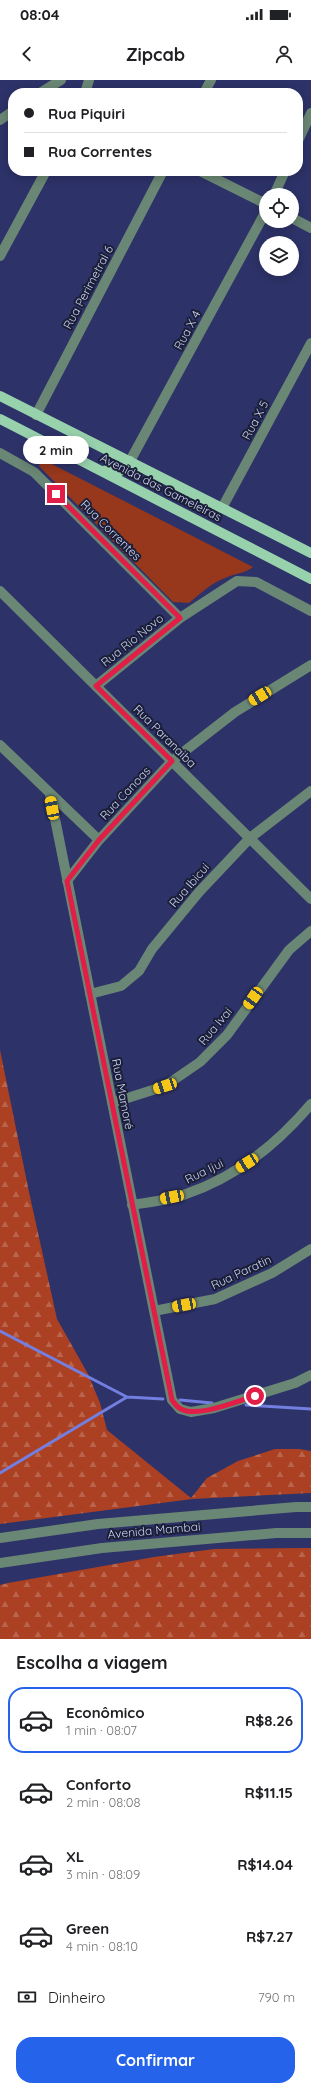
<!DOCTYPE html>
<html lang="pt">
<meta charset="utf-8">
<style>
:root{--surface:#fff;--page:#f2f2f2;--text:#202124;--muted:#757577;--line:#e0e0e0;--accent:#2563eb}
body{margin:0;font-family:Quicksand,sans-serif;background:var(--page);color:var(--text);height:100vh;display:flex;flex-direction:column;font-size:15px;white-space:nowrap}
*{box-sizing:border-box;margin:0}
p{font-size:13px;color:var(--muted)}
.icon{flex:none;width:22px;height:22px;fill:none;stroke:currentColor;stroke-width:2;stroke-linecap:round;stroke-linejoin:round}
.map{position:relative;height:1559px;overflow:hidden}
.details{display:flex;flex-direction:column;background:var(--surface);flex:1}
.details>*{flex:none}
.guide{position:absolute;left:8px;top:8px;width:295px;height:88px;border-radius:16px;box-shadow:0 2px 10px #0003;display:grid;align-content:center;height:88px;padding:0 16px;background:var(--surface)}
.tools{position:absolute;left:259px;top:108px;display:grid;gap:8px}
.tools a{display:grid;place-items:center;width:40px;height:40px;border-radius:50%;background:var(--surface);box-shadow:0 2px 10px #0003;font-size:20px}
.end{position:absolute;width:18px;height:18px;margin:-9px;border:5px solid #e11d48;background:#fff;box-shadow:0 0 0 2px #fff}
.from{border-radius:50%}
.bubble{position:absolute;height:28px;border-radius:14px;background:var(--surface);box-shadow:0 2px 10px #0003;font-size:13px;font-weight:700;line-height:28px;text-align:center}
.car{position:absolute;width:12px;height:24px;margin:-12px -6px;border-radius:5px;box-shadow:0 0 3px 1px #0007;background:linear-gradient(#f5c518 24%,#345 0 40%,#f5c518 0 76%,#345 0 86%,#f5c518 0)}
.guide b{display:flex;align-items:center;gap:14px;height:38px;font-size:15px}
.guide b+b{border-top:1px solid var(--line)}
.guide i{width:10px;height:10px;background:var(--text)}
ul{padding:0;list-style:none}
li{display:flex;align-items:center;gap:12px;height:66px;margin:0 8px 6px;padding:0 8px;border:2px solid transparent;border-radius:16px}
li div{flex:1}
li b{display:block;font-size:15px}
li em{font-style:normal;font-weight:700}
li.on{border-color:var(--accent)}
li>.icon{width:36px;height:36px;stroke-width:1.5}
h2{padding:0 16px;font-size:18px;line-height:48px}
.pay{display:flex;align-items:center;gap:10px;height:44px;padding:0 16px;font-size:15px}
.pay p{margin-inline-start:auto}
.cta{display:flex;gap:8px;margin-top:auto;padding:8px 16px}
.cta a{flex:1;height:46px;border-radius:16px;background:var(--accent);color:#fff;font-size:16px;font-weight:700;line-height:46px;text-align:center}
.status{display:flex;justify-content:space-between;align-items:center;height:28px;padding:0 20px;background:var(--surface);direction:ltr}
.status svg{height:11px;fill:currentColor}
header{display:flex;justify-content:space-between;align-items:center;height:52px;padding:0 16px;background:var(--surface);font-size:18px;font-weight:700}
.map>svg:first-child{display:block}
</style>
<div class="status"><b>08:04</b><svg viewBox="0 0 49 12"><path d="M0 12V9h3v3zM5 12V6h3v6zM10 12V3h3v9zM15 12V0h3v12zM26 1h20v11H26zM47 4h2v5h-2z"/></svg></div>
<header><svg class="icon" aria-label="back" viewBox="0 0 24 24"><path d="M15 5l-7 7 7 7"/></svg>Zipcab<svg class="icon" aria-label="person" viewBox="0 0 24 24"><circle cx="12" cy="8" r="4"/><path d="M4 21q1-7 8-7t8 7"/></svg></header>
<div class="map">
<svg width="311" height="1559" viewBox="0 0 311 1559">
<defs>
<pattern id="forest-firs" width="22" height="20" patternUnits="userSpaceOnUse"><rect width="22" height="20" fill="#ac4022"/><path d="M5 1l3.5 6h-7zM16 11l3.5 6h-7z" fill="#b9644d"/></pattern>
</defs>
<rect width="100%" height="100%" fill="#2d3268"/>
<path fill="url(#forest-firs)" d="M0 970 29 1112 57 1239 88 1294 100 1323 107 1350 191 1418 207 1398 238 1381 275 1369H299L311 1371V1413L192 1419 0 1444Z
M311 1468V1559H0V1505L8 1503 154 1477 214 1469Z"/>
<path fill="#97371c" d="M42 379 253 487C244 494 235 493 225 498 211 503 200 514 189 523L173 522 39 386Z"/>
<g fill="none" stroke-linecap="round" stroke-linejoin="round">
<path stroke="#737ee1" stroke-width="3" d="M0 1251 127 1317 163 1319
M180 1320 212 1323
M246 1325 311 1329
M0 1393 127 1317"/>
<path stroke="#6a8674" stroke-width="10" d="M40 13 61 0
M85 13 89 0
M204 13 211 0
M0 40 13 31
M298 61 311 33
M200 91 266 124
M274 115 285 91
M292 138 311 148
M0 176 46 91
M36 335 163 91
M0 373 34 392 180 538
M130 381 266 131
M222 428 311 263
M0 511 311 819
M96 606 180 538 237 501 256 502 311 531
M0 665 99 760
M50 714 172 1320 180 1329 191 1332 214 1328 295 1303 311 1295
M67 801 99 760 172 681 235 632 311 585
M90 914 121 906 139 891 152 869 199 812 250 758 311 711
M112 1023 165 1006 200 982 227 955 289 870 311 851
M132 1125C150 1122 170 1120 186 1114 237 1097 277 1064 311 1024
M154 1231 215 1219 272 1193 311 1169
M0 1458 98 1444 296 1427H311
M0 1483 102 1468 276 1453H311"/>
<path stroke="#98d2ad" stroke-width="10" d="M0 316 311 473
M0 339 311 499
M106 390C119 392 124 393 130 381"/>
</g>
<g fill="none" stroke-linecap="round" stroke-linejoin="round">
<path stroke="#e11d48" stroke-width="5" d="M56 414 180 538 96 606 172 681 99 760 67 801 172 1320C174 1323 177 1327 181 1329 198 1338 237 1321 255 1316"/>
</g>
<g text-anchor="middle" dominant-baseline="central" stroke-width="4" stroke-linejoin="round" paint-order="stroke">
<g font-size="12" fill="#cbd2f3" stroke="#1a1e36">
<text transform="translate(88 207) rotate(-62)">Rua Perimetral 6</text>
<text transform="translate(187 250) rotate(-62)">Rua X 4</text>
<text transform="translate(255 340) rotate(-62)">Rua X 5</text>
<text transform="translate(161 407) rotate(27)">Avenida das Gameleiras</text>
<text transform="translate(111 450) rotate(45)">Rua Correntes</text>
<text transform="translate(132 560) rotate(-39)">Rua Rio Novo</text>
<text transform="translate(165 656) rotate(45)">Rua Paranaiba</text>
<text transform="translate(125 713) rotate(-47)">Rua Canoas</text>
<text transform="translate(189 805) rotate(-49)">Rua Ibicui</text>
<text transform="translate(215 946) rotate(-50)">Rua Ivai</text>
<text transform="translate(123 1014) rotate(79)">Rua Mamoré</text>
<text transform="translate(204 1091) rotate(-26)">Rua Ijui</text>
<text transform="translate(241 1192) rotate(-25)">Rua Paratin</text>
<text transform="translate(154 1450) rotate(-5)">Avenida Mambai</text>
</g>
</g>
</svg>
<div class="tools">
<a><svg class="icon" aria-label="locate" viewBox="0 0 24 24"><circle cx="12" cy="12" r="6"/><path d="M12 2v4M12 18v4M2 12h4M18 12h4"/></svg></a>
<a><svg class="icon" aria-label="layers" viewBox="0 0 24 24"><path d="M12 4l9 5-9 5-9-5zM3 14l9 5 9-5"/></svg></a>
</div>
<i class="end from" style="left:255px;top:1316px"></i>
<i class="end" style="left:56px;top:414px"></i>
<div class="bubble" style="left:23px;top:356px;width:66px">2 min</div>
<i class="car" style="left:260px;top:616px;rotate:239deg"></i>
<i class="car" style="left:52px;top:728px;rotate:349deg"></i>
<i class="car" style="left:253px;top:918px;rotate:215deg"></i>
<i class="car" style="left:165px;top:1006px;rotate:252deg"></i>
<i class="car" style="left:247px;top:1083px;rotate:238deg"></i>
<i class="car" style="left:172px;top:1117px;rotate:259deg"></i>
<i class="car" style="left:184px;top:1225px;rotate:259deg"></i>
<div class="guide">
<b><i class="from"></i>Rua Piquiri</b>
<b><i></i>Rua Correntes</b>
</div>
</div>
<section class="details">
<h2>Escolha a viagem</h2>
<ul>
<li class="on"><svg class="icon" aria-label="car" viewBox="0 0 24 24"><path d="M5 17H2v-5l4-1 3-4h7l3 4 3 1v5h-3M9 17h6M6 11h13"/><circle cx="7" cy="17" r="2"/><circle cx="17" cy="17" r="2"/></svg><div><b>Econômico</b><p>1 min · 08:07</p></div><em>R$8.26</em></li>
<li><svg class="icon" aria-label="car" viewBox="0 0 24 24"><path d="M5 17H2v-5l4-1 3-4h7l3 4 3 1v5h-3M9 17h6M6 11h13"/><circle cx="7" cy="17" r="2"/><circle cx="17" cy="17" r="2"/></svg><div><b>Conforto</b><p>2 min · 08:08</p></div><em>R$11.15</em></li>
<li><svg class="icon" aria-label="car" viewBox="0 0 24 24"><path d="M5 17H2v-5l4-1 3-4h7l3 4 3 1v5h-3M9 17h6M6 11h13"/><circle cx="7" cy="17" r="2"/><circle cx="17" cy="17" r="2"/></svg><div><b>XL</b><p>3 min · 08:09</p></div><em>R$14.04</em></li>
<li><svg class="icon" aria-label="car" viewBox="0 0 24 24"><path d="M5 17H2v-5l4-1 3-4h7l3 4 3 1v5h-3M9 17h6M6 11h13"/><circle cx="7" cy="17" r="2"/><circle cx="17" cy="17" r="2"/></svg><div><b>Green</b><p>4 min · 08:10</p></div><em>R$7.27</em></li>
</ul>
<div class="pay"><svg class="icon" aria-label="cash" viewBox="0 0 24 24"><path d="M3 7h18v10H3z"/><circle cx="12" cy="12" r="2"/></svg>Dinheiro<p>790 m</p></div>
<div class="cta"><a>Confirmar</a></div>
</section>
